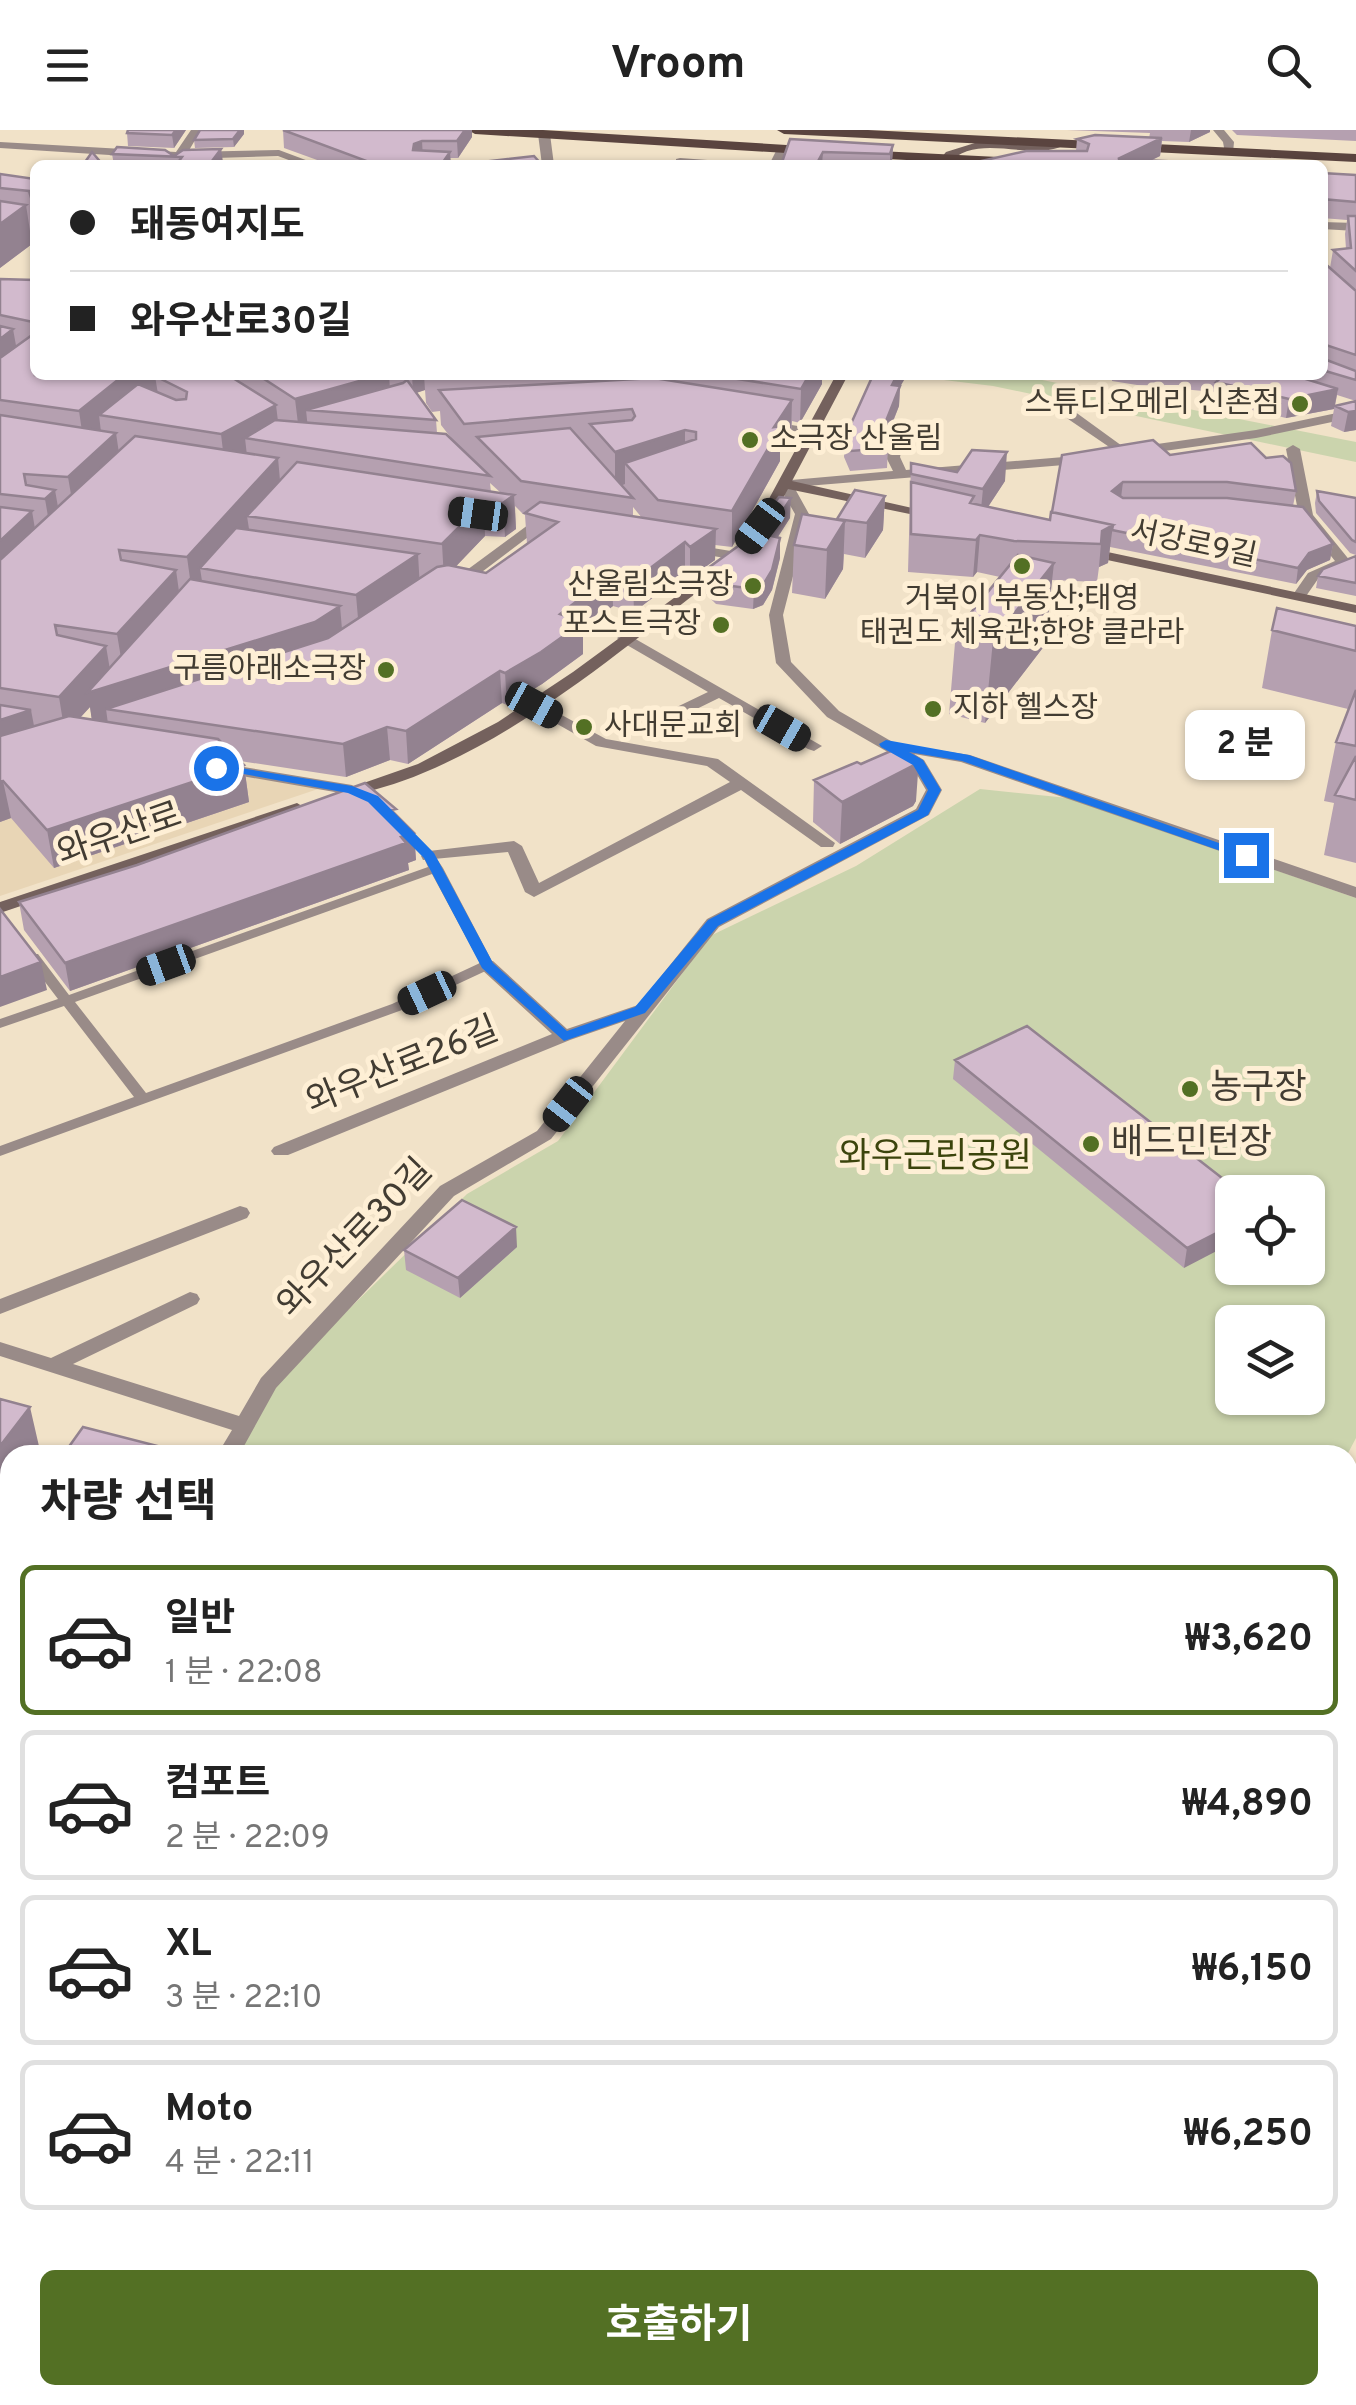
<!DOCTYPE html>
<html lang="ko">
<meta charset="utf-8">
<style>
:root{--surface:#fff;--page:#f2f2f2;--text:#222;--muted:#767676;--line:#e0e0e0;--accent:#537024}
body{margin:0;font-family:Overpass,"Noto Sans KR",sans-serif;background:var(--page);color:var(--text);height:100vh;display:flex;flex-direction:column;font-size:38px;white-space:nowrap}
*{box-sizing:border-box;margin:0}
p{font-size:32px;color:var(--muted)}
.icon{flex:none;width:55px;height:55px;fill:none;stroke:currentColor;stroke-width:2;stroke-linecap:round;stroke-linejoin:round}
.map{position:relative;flex:1;overflow:hidden}
.side{position:absolute;left:0px;top:1315px;width:1358px;height:960px;display:flex;flex-direction:column;background:var(--surface);border-radius:30px 30px 0 0;box-shadow:0 2px 8px #0004}
.side>*{flex:none}
.top-card{position:absolute;left:30px;top:30px;width:1298px;height:220px;border-radius:15px;box-shadow:0 2px 8px #0004;display:grid;align-content:center;height:220px;padding:0 40px;background:var(--surface)}
.fabs{position:absolute;left:1215px;top:1045px;display:grid;gap:20px}
.fabs a{display:grid;place-items:center;width:110px;height:110px;border-radius:15px;background:var(--surface);box-shadow:0 2px 8px #0004;font-size:50px}
.end{position:absolute;width:45px;height:45px;margin:-22px;border:12px solid #1a73e8;background:#fff;box-shadow:0 0 0 5px #fff}
.from{border-radius:50%}
.bubble{position:absolute;height:70px;border-radius:15px;background:var(--surface);box-shadow:0 2px 8px #0004;font-size:32px;font-weight:700;line-height:70px;text-align:center}
.car{position:absolute;width:30px;height:60px;margin:-30px -15px;border-radius:12px;box-shadow:0 0 8px 2px #0007;background:linear-gradient(#222 24%,#8ab4d8 0 40%,#222 0 76%,#8ab4d8 0 86%,#222 0)}
.top-card b{display:flex;align-items:center;gap:35px;height:95px;font-size:38px}
.top-card b+b{border-top:2px solid var(--line)}
.top-card i{width:25px;height:25px;background:var(--text)}
ul{padding:0;list-style:none}
li{display:flex;align-items:center;gap:30px;height:150px;margin:0 20px 15px;padding:0 20px;border:5px solid var(--line);border-radius:15px}
li div{flex:1}
li b{display:block;font-size:38px}
li em{font-style:normal;font-weight:700}
li.current{border-color:var(--accent)}
li>.icon{width:90px;height:90px;stroke-width:1.5}
h2{padding:0 40px;font-size:45px;line-height:120px}
.button{display:flex;gap:20px;margin-top:auto;padding:20px 40px}
.button a{flex:1;height:115px;border-radius:15px;background:var(--accent);color:#fff;font-size:40px;font-weight:700;line-height:115px;text-align:center}
header{display:flex;justify-content:space-between;align-items:center;height:130px;padding:0 40px;background:var(--surface);font-size:45px;font-weight:700}
.map>svg:first-child{display:block}
</style>
<header><svg class="icon" aria-label="menu" viewBox="0 0 24 24"><path d="M4 6h16M4 12h16M4 18h16"/></svg>Vroom<svg class="icon" aria-label="search" viewBox="0 0 24 24"><circle cx="10" cy="10" r="6"/><path d="M15 15l6 6"/></svg></header>
<div class="map">
<svg width="1356" height="2275" viewBox="0 0 1356 2275">
<rect width="100%" height="100%" fill="#f1e2c8"/>
<path fill="#e8d5b5" d="M68 614 327 656 0 766V638Z
M0 1305 77 1325H10V1798L0 1801Z"/>
<path fill="#cbd4ad" fill-rule="evenodd" d="M903 245H1017L1356 312V332L993 256Z
M980 659 1068 668 1356 768V1308L1347 1325H236L272 1254 467 1064 558 1011 710 806 856 736ZM1232 1062H1308V1138H1232ZM1232 1192H1308V1268H1232Z
M10 1798V2265H480L475 2275H0V1801Z
M1348 1820 1356 1825V1991L1348 1990Z
M1106 2265H1247L1250 2275H1106Z"/>
<g fill="none" stroke-linecap="round" stroke-linejoin="round">
<path fill="#998b88" fill-rule="evenodd" d="M773 292 810 298 815 301 810 304 769 297 768 295Z
M401 693 405 694 433 723 443 738 494 835 492 838 402 880 0 1026V1016L134 967 64 876 0 898V889L58 869 26 827 28 824H38L69 865 428 737 424 728 395 697ZM432 744 480 833 392 874 146 963 75 872Z"/>
<path fill="#998b88" fill-rule="evenodd" d="M191 0H201L188 22 279 20 319 35H302L278 26 183 29 175 35 170 32 172 29 0 18V12L176 22Z
M1213 0H1224L1234 12 1233 23H1225L1223 12Z
M544 1 550 4 554 35H542L538 4Z
M778 17 788 19 781 35H769Z
M680 28 735 32 741 35 676 33V29Z
M423 32H497L503 35H417Z
M1322 92 1356 93V101L1322 99Z
M0 98 35 103V111L0 106Z
M1046 268H1056L1129 321 1136 317 1256 300 1356 279V287L1256 308 1136 325 1131 323 1124 327 1046 274Z
M898 301 905 305 900 327 906 340 1088 325 1095 329 1088 333 794 357 809 384 783 485 791 532 839 581 896 614 970 625 1356 757V768L961 632 914 624 924 630 942 660 929 685 719 797 551 1009 454 1066 276 1258 239 1325H217L232 1300 0 1226V1212L51 1228 190 1162 197 1164 200 1169 197 1174 73 1234 239 1286 261 1248 440 1056 537 1001 625 891 570 910 288 1025H274L271 1021 274 1017 552 904 481 839 478 835 481 831H493L567 899 638 875 707 789 916 679 926 660 912 636 827 587 776 533 769 485 795 384 778 354 780 351 893 341 886 327 891 305Z
M1293 315 1300 319 1313 385 1351 432 1318 449 1304 469 1299 470 1292 466 1308 443 1335 431 1299 386 1286 319Z
M532 392 544 395 462 457H452V451Z
M688 414 737 422 744 426 737 430 683 421 681 418Z
M625 503 822 616 814 621 808 619 719 568 668 593H656V587L708 562 620 511 617 508Z
M534 570 606 609 718 629 835 713 833 717H821L741 660 534 767 525 762 508 722 423 730 421 726 429 721 514 711 522 716 539 753 730 652 707 636 596 616 529 578 526 575Z
M219 633 352 655 360 660 352 665 213 641V635Z
M240 1076 247 1078 250 1083 247 1088 0 1184V1169Z
M1348 1841 1356 1844V1867L1348 1864Z
M1348 2235 1356 2238V2266L1348 2263Z
M362 2265H399L404 2275H366Z"/>
<path fill="#74615d" fill-rule="evenodd" d="M978 12H1059L1065 15C1029 33 977 0 947 35H935L946 22Z
M836 245H848L792 351 939 384V390L788 359 770 392H760L758 389Z
M1084 417 1356 475V483L1079 424V418Z
M723 432 728 433V439C631 511 536 596 423 643 398 654 370 661 343 668L335 663 418 634 498 592 573 542Z
M297 673 305 678 303 681 0 783V772Z"/>
<path fill="#5a443f" fill-rule="evenodd" d="M468 0H543L819 17 826 21 819 25 475 4Z
M777 0H868L1356 24V32L784 4Z
M859 20 1078 31 1085 35H994L854 27V21Z"/>
</g>
<path fill="#b5a0b0" fill-rule="evenodd" d="M186 0 174 18 128 16 127 3Z
M283 0 472 7 458 28H450L451 35H331L284 18Z
M1067 0H1210V2L1189 12 1162 11 1160 26 1150 31 971 35 1076 21 1077 9 1149 8 1150 3Z
M1232 0H1356V11L1237 5Z
M244 4 234 17 195 18 194 10Z
M790 9 893 15 892 32V35H781Z
M112 24 174 26 223 32 220 35H114Z
M1322 43 1356 45V271L1337 265 1335 276 1356 271V300L1344 302 1331 296 1334 279 1286 288 1213 271 1215 262 1137 255 1112 251V247L1100 245H1322V131L1330 138 1333 120 1346 119 1345 104 1347 90 1322 88Z
M0 44 35 49V99H30L32 114 0 138Z
M0 149 35 150V245H644V249H656L655 245H822V254L800 293 792 291 791 305 780 321V331L732 417 715 415V430L690 448 685 443 634 482 613 476 583 499V524L542 554 507 575 502 573 408 634 390 630 346 647 240 631 244 635 249 672 54 738 11 688 0 692ZM425 260 426 273 432 282 440 281 441 295 452 309 437 303 436 290 416 263ZM490 353 501 363 491 362ZM515 376 523 384 525 385 527 414 486 443 456 436 485 406 505 407 516 399ZM633 377 642 388 633 386ZM90 577 92 589 80 588Z
M900 257 899 276 886 310 888 318 887 338 850 341 844 327 845 307Z
M1170 325 1296 361 1293 376 1333 414 1330 430 1307 440 1296 454 1110 417 1108 433 1099 437 1097 452 1052 450 1045 515 985 593 949 584 956 501 1000 447 977 442 973 447 908 442 911 333 1005 351 988 377 1050 390Z
M1317 361 1356 368V425L1350 423 1316 383 1315 373Z
M885 366 883 400 865 428 844 424 843 439 825 469 792 463 794 415 837 390Z
M790 388 778 407 780 428 772 460 763 475 753 479 716 474 703 461 704 441Z
M1356 426V466L1316 458 1318 446Z
M1356 496V733L1324 725 1334 673 1324 671 1336 612 1348 579 1262 558 1272 500Z
M861 634 916 671 913 676 840 714 813 692 814 650Z
M396 686 414 703 416 730 408 733 409 740 70 861 24 800 19 772Z
M955 930 1240 1062 1184 1138 953 949Z
M517 1117 460 1168 406 1140 404 1120Z
M10 1401V1638L0 1674V1462L3 1463 0 1451V1415Z
M1356 1580V1748L1348 1759V1590Z"/>
<path fill="#938290" d="M176 0H186L174 18 172 5Z
M240 0H244V4L234 17 233 9Z
M465 0H472V7L458 28 457 11Z
M1191 0H1210V2L1189 12Z
M1162 8 1160 26 1141 35 1118 29Z
M422 11 423 28 413 20 414 14Z
M893 15 892 32V35H890V24Z
M221 19 223 32 220 35H209Z
M450 22 451 35H441Z
M823 22 822 35H816Z
M26 75 32 114 0 138V94Z
M13 199 19 232 0 246V209Z
M124 245H202L155 246 158 264 99 285 101 302 84 315 79 281Z
M381 245H389L391 276 306 280 308 299 299 302 295 269Z
M412 245H424L425 260 413 264Z
M809 245H822V254L800 293 801 259Z
M897 245H907L900 257 899 276 881 321 882 301 892 255Z
M1338 259 1334 279 1286 288 1289 269Z
M792 270 791 305 780 321V331L732 417V381L774 297Z
M276 275 280 308H245L247 326 225 338 221 304Z
M1356 281V300L1344 302 1348 282Z
M685 300V335L625 333V354L615 358V322Z
M116 303 121 337 74 382 68 347Z
M1007 322 1005 351 980 389 983 359Z
M278 328 281 362 247 386 249 399 200 438 202 451 192 463 187 427Z
M1123 352 1121 368 1112 361Z
M55 360 61 394 51 404 45 369Z
M514 365 516 399 505 407 503 373Z
M885 366 883 400 865 428 867 393Z
M791 368 790 388 766 425 767 405Z
M484 372 485 406 444 449 442 414Z
M32 381 38 417 0 453V411Z
M845 391 843 439 825 469 827 420Z
M1113 395 1108 433 1099 437 1102 401Z
M716 399 715 430 690 448V417Z
M980 405 977 442 973 447 976 410Z
M780 408V428L772 460 763 475 753 479 754 459Z
M685 412V443L634 482 633 451Z
M1333 414 1330 430 1307 440 1296 454 1298 438 1309 423Z
M418 424 420 459 359 500 356 465Z
M1054 433 1045 515 985 593 993 510Z
M176 440 181 476 123 540 117 504Z
M612 444 613 476 583 499V524L542 554 507 575 505 543 560 484Z
M340 476 343 511 106 579 108 594 93 599 90 577 65 604 59 567 106 516 112 552Z
M500 541 502 573 408 634 406 601Z
M31 580 38 617 0 630V590Z
M387 597 390 630 346 647 343 614Z
M919 629 916 671 913 676 840 714 842 672Z
M244 635 249 672 54 738 47 700Z
M3 651 11 688 0 692V652Z
M414 703 416 730 408 733 409 740 70 861 65 833Z
M41 832 47 860 0 877V847Z
M1232 1095V1113L1184 1138 1187 1118Z
M516 1097 517 1117 460 1168 458 1148Z
M30 1277 41 1325H10V1376L0 1389V1316Z
M10 1534V1638L0 1674V1569Z
M1356 1727V1748L1348 1759V1756Z"/>
<path fill="#d2bacd" stroke="#938290" stroke-width="2.5" d="M128 0H176L172 5 127 3Z
M200 0H240L233 9 194 10Z
M283 0H465L457 11H422L414 14 413 20 450 22 441 35H365L372 33Z
M1095 5 1162 8 1118 29 1253 35H971L972 33 1026 21H1087L1089 14 1077 9Z
M790 9 893 15 890 24 823 22 816 35H781Z
M117 17 165 20 174 26 183 20 221 19 209 35H176L182 27 112 24Z
M92 22 103 35H83Z
M534 26 542 35H456Z
M1322 43 1356 45V72L1322 69Z
M0 44 35 49V69L32 71 29 61 0 58Z
M0 71 26 75 0 94Z
M1348 86H1356V141L1333 120 1351 118Z
M1322 131 1356 161V225L1323 214 1324 229 1356 241V250L1322 240Z
M0 149 35 150V245H124L79 281 0 270V228L32 205 33 192 0 185Z
M0 196 13 199 0 209Z
M228 245 276 275 221 304 99 285 138 254 176 270 186 269 187 262 155 246 157 245Z
M258 245H381L295 269Z
M427 245H485L429 248Z
M713 245H809L801 259Z
M873 245H897L892 255 900 256 882 301 888 318 851 321 845 307Z
M1224 245H1293L1338 259 1289 269 1216 252Z
M654 248 792 270 774 297 781 296 732 381 658 370 625 333 696 309V302L685 300 615 322 590 294 632 290 635 286 632 279 464 294 439 260Z
M407 250 436 290 306 280 403 253Z
M1356 271V281L1348 282 1335 276Z
M0 285 116 303 68 347 24 344 26 355 55 360 45 369 0 364Z
M275 290 446 304 490 346 245 308Z
M570 298 633 368 521 351 477 307Z
M135 306 278 328 187 427 119 420 121 430 176 440 117 504 55 495 57 505 106 516 59 567 0 558V430Z
M1153 310 1170 325 1251 313 1266 328 1283 326 1291 333 1296 361 1227 352H1123L1112 361 1123 368H1227L1303 377 1333 414 1309 423 1298 438 1112 400 1113 395 1052 382 1062 325Z
M972 320 1007 322 983 359 911 344V333L957 342Z
M297 332 514 365 503 373 484 372 442 414 247 386Z
M911 352 974 366 970 373 1050 390 1051 382 1113 395 1102 401 1101 414 1014 411 980 405 976 410 911 404Z
M855 360 885 366 867 393 837 389Z
M1317 361 1356 368V412L1352 410 1319 371Z
M779 367 791 368 767 405 780 408 772 440 763 455 754 459 717 454 704 441 745 411Z
M540 372 716 399 690 417 685 412 633 451 612 444 560 484 583 492 541 522 505 543 500 541 406 601 387 597 343 614 106 579 328 508 437 437 448 435 486 443 558 392 525 383Z
M0 377 32 381 0 411Z
M802 384 845 391 827 420 794 415Z
M236 398 418 424 356 465 200 438Z
M1018 425 1054 433 993 510 956 501Z
M1356 426V453L1318 446 1323 439Z
M190 449 340 476 315 492 87 563Z
M1277 478 1356 496V521L1272 500Z
M1356 560V616L1336 612Z
M0 575 31 580 0 590Z
M69 586 218 609 244 635 47 700 3 651 0 652V606Z
M900 617 919 629 916 634 842 672 814 650 857 632 861 634Z
M1356 626V670L1335 665Z
M365 653 396 679 391 680 414 703 401 707 406 713 65 833 19 772 137 735Z
M0 779 41 832 0 847Z
M1027 896 1240 1062H1232V1095L1187 1118 955 930Z
M462 1070 516 1097 458 1148 404 1120Z
M0 1269 30 1277 0 1316Z
M83 1297 185 1323 184 1325H63Z
M10 1401V1431L0 1427V1415Z
M0 1462 10 1463V1534L0 1569Z
M1356 1580V1663L1348 1658V1590Z
M573 2265H930L949 2268 948 2275H591L572 2272Z
M1047 2265H1079L1101 2275H1043Z"/>
<path fill="#1a73e8" d="M886 610 969 625 1253 725 1241 728 962 631 909 622 923 630 941 660 928 685 718 796 645 883 564 911 482 838 424 728 368 672 348 663 210 638 216 634 352 656 378 666 434 723 493 833 567 901 635 877 708 790 918 680 928 660 913 635 881 617 879 614Z"/>
<g fill="#537024" stroke="#feefd5" stroke-width="4">
<circle cx="1300" cy="274" r="10"/>
<circle cx="750" cy="310" r="10"/>
<circle cx="1022" cy="436" r="10"/>
<circle cx="753" cy="456" r="10"/>
<circle cx="721" cy="495" r="10"/>
<circle cx="386" cy="540" r="10"/>
<circle cx="933" cy="579" r="10"/>
<circle cx="584" cy="597" r="10"/>
<circle cx="1190" cy="959" r="10"/>
<circle cx="1091" cy="1014" r="10"/>
</g>
<g text-anchor="middle" dominant-baseline="central" stroke-width="10" stroke-linejoin="round" paint-order="stroke">
<g font-size="30" fill="#423c32" stroke="#feefd5" text-anchor="end">
<text x="1280" y="274">스튜디오메리 신촌점</text>
<text x="770" y="310" text-anchor="start">소극장 산울림</text>
<text x="733" y="456">산울림소극장</text>
<text x="1022" y="470" text-anchor="middle">거북이 부동산;태영<tspan x="1022" dy="34">태권도 체육관;한양 클라라</tspan></text>
<text x="701" y="495">포스트극장</text>
<text x="366" y="540">구름아래소극장</text>
<text x="953" y="579" text-anchor="start">지하 헬스장</text>
<text x="604" y="597" text-anchor="start">사대문교회</text>
</g>
<g font-size="30" fill="#423c32" stroke="#feefd5">
<text transform="translate(1193 415) rotate(12)">서강로9길</text>
</g>
<g font-size="35" fill="#423c32" stroke="#feefd5">
<text transform="translate(120 706) rotate(-19)">와우산로</text>
<text transform="translate(403 937) rotate(-22)">와우산로26길</text>
<text transform="translate(356 1109) rotate(-46)">와우산로30길</text>
</g>
<g font-size="35" fill="#423c32" stroke="#feefd5" text-anchor="start">
<text x="1210" y="959">농구장</text>
<text x="1111" y="1014">배드민턴장</text>
</g>
<g font-size="35" fill="#3b440c" stroke="#feefd5">
<text x="935" y="1028">와우근린공원</text>
</g>
</g>
</svg>
<div class="fabs">
<a><svg class="icon" aria-label="locate" viewBox="0 0 24 24"><circle cx="12" cy="12" r="6"/><path d="M12 2v4M12 18v4M2 12h4M18 12h4"/></svg></a>
<a><svg class="icon" aria-label="layers" viewBox="0 0 24 24"><path d="M12 4l9 5-9 5-9-5zM3 14l9 5 9-5"/></svg></a>
</div>
<i class="end from" style="left:216px;top:638px"></i>
<i class="end" style="left:1246px;top:725px"></i>
<div class="bubble" style="left:1185px;top:580px;width:120px">2 분</div>
<i class="car" style="left:478px;top:384px;rotate:278deg"></i>
<i class="car" style="left:760px;top:396px;rotate:217deg"></i>
<i class="car" style="left:534px;top:575px;rotate:119deg"></i>
<i class="car" style="left:782px;top:598px;rotate:120deg"></i>
<i class="car" style="left:166px;top:835px;rotate:250deg"></i>
<i class="car" style="left:427px;top:863px;rotate:245deg"></i>
<i class="car" style="left:568px;top:974px;rotate:218deg"></i>
<div class="top-card">
<b><i class="from"></i>돼동여지도</b>
<b><i></i>와우산로30길</b>
</div>
<section class="side">
<h2>차량 선택</h2>
<ul>
<li class="current"><svg class="icon" aria-label="car" viewBox="0 0 24 24"><path d="M5 17H2v-5l4-1 3-4h7l3 4 3 1v5h-3M9 17h6M6 11h13"/><circle cx="7" cy="17" r="2"/><circle cx="17" cy="17" r="2"/></svg><div><b>일반</b><p>1 분 · 22:08</p></div><em>₩3,620</em></li>
<li><svg class="icon" aria-label="car" viewBox="0 0 24 24"><path d="M5 17H2v-5l4-1 3-4h7l3 4 3 1v5h-3M9 17h6M6 11h13"/><circle cx="7" cy="17" r="2"/><circle cx="17" cy="17" r="2"/></svg><div><b>컴포트</b><p>2 분 · 22:09</p></div><em>₩4,890</em></li>
<li><svg class="icon" aria-label="car" viewBox="0 0 24 24"><path d="M5 17H2v-5l4-1 3-4h7l3 4 3 1v5h-3M9 17h6M6 11h13"/><circle cx="7" cy="17" r="2"/><circle cx="17" cy="17" r="2"/></svg><div><b>XL</b><p>3 분 · 22:10</p></div><em>₩6,150</em></li>
<li><svg class="icon" aria-label="car" viewBox="0 0 24 24"><path d="M5 17H2v-5l4-1 3-4h7l3 4 3 1v5h-3M9 17h6M6 11h13"/><circle cx="7" cy="17" r="2"/><circle cx="17" cy="17" r="2"/></svg><div><b>Moto</b><p>4 분 · 22:11</p></div><em>₩6,250</em></li>
</ul>
<div class="button"><a>호출하기</a></div>
</section>
</div>
